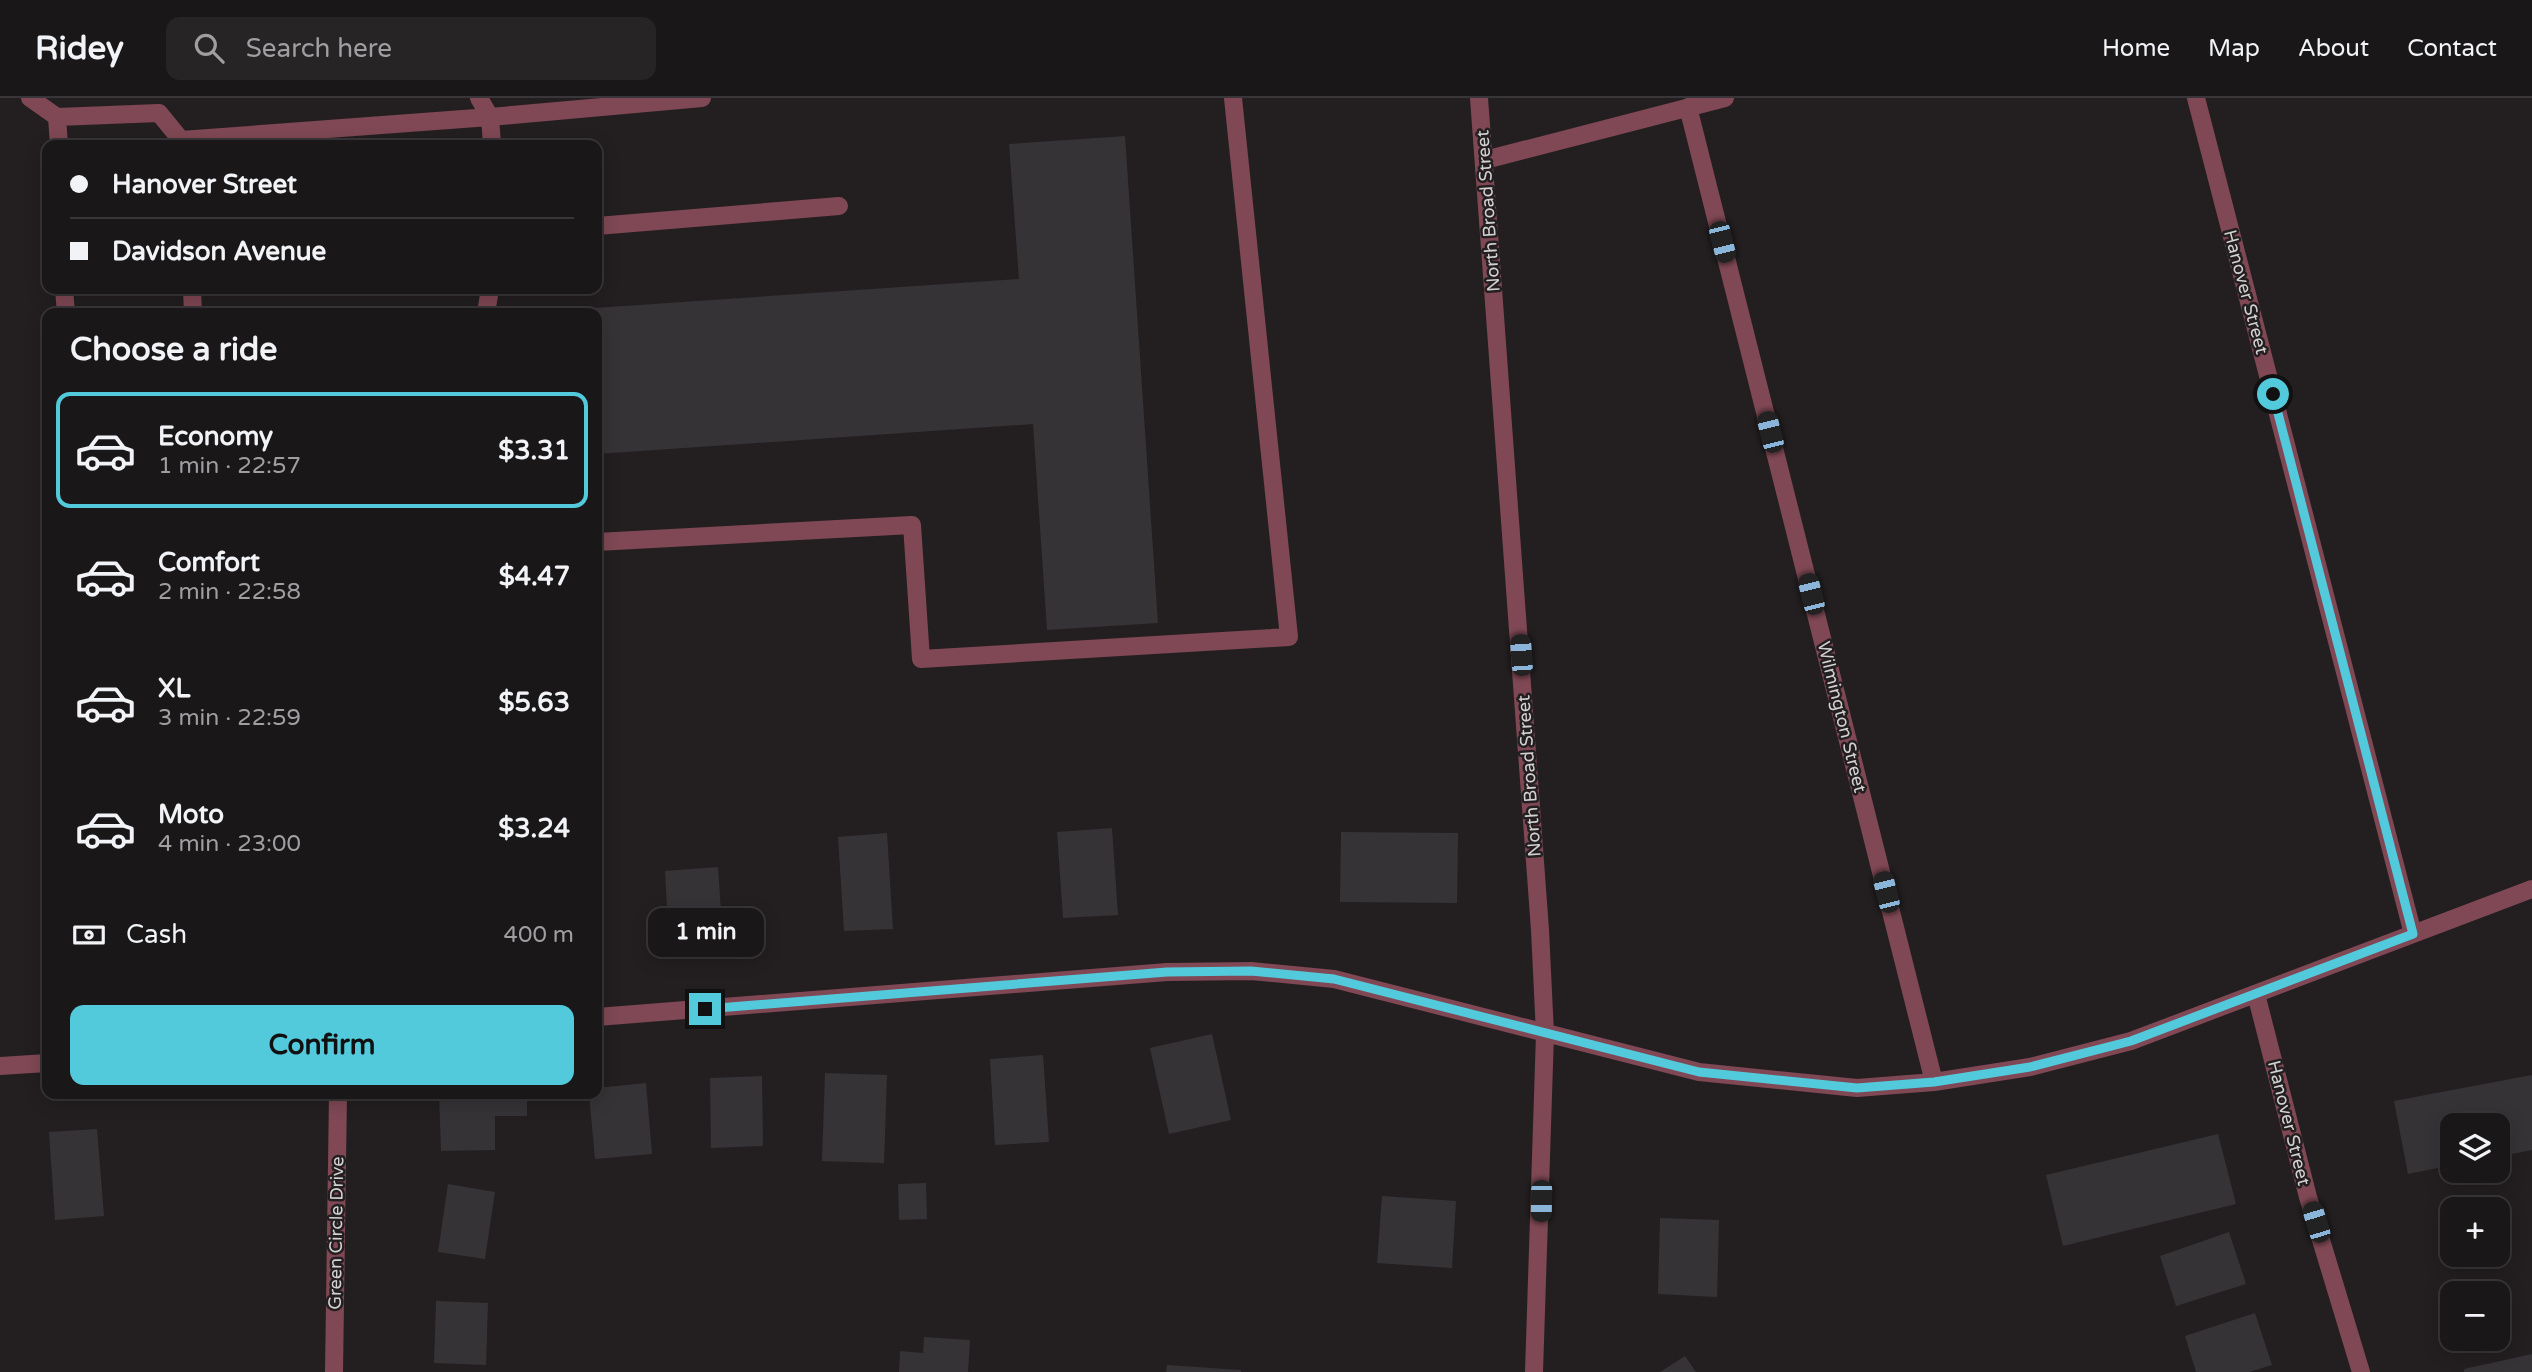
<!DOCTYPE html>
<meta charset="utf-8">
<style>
:root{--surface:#1a1719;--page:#272426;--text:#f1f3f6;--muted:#9f9fa2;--line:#383638;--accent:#53cadc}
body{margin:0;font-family:"Varela Round",sans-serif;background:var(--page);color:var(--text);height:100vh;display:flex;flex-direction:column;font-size:26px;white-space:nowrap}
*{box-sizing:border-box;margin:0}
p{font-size:23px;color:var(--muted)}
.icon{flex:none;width:38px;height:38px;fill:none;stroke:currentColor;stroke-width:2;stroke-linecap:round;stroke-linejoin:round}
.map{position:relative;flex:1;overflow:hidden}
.side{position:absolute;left:42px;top:210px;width:560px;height:791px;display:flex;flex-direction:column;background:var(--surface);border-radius:14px;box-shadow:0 4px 18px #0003,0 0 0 2px var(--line)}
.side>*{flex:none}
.hud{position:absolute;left:42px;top:42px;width:560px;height:154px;border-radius:14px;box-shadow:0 4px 18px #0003,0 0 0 2px var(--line);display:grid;align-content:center;height:154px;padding:0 28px;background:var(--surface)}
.tools{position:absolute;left:2440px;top:1015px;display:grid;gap:14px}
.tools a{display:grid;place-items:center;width:70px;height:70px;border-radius:14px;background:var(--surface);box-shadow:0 4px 18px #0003,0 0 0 2px var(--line);font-size:35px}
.end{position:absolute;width:32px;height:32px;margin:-16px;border:9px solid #53cadc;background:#111;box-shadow:0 0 0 4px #111}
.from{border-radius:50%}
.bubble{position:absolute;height:49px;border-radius:14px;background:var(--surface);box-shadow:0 4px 18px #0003,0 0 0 2px var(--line);font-size:23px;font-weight:700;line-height:49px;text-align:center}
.car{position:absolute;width:21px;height:42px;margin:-21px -10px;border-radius:9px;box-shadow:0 0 5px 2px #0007;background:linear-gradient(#222 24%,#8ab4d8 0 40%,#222 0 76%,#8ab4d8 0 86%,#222 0)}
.hud b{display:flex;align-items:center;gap:24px;height:66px;font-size:26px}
.hud b+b{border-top:2px solid var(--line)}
.hud i{width:18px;height:18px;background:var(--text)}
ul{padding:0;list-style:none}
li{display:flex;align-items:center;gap:21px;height:116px;margin:0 14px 10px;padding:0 14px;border:4px solid transparent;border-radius:14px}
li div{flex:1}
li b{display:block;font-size:26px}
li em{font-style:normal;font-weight:700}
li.current{border-color:var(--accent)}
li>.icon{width:63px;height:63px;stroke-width:1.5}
h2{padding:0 28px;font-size:32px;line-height:84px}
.pay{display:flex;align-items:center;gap:18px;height:77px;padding:0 28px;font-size:26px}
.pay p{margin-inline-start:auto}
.cta{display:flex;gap:14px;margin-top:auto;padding:14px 28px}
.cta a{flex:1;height:80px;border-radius:14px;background:var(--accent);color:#111;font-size:28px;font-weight:700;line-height:80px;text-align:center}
header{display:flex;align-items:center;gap:42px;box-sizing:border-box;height:98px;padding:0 35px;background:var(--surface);border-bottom:2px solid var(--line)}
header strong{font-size:33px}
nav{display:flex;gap:38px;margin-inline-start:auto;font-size:24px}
.search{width:490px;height:63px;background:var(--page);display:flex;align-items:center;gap:18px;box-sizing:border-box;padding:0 24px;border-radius:14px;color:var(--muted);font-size:26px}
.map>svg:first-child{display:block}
</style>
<header>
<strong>Ridey</strong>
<div class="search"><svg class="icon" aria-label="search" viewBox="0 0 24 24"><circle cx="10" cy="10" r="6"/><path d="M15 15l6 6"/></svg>Search here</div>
<nav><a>Home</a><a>Map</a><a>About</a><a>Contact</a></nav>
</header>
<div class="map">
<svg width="2532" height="1274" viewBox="0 0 2532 1274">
<rect width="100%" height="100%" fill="#231f21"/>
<path fill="#353336" d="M1125 38 1158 525 1047 532 1033 326 597 356V215L550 213 1019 181 1009 46Z
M1112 730 1118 817 1063 820 1057 734Z
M1341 734 1458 735 1457 805 1340 804Z
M887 735 893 831 844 833 838 739Z
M718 769 723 843 669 847 665 773Z
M1212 936 1231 1022 1169 1036 1150 950Z
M1043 957 1049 1044 995 1047 990 961Z
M825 975 887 977 884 1065 822 1063Z
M2532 977V1052L2497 1059V1027H2452V1067L2408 1076 2394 1003Z
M762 978 763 1048 711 1050 710 980Z
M646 985 652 1056 595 1061 589 996H597V990Z
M439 996H527V1018H495V1052L441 1053Z
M97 1031 104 1118 55 1122 49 1034Z
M2218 1036 2236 1106 2063 1148 2046 1077Z
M926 1085 927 1121 899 1122 898 1086Z
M448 1086 495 1094 485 1161 438 1154Z
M1382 1098 1456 1103 1452 1170 1377 1165Z
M1660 1120 1719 1122 1717 1199 1658 1196Z
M2229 1134 2246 1186 2176 1208 2160 1158Z
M436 1203 488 1205 486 1267 434 1265Z
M2255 1215 2272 1267 2249 1274H2196L2185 1238Z
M924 1239 970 1242 968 1274H899L900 1253 923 1255Z
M2532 1256V1274H2464V1271Z
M1685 1258 1696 1274H1660Z
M1167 1267 1241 1272V1274H1166Z"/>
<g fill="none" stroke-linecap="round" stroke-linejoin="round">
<path stroke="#7f4854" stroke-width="18" d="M30 0 57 19 159 15 181 42V47
M479 0 490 19 702 0
M1479 0 1540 832 1545 936 1534 1274
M2196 0 2413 836
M1688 9 1934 984
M57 19 59 47
M181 42 490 19 492 47
M1485 62 1725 0
M597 128 839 108
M64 191 66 215
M192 191 193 215
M486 215 490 191
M597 444 912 427 921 561 1289 539 1233 0
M2256 896 2308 1099 2361 1274
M597 919 1167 874 1251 873 1334 881 1699 974 1857 990 1934 984 2030 969 2131 943 2532 791
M0 968 47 965
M334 1274 338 996"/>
</g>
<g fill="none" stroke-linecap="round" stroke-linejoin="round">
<path stroke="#53cadc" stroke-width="9" d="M705 911 1167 874 1251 873 1334 881 1699 974 1857 990 1934 984 2030 969 2131 943 2413 836 2273 296"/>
</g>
<g text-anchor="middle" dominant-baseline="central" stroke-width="5" stroke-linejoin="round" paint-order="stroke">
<g font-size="18" fill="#d4d1d3" stroke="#231f21">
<text transform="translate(1488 113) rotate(-94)">North Broad Street</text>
<text transform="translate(2246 194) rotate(75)">Hanover Street</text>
<text transform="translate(1842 619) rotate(76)">Wilmington Street</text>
<text transform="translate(1529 678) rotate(-94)">North Broad Street</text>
<text transform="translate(2289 1025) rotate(76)">Hanover Street</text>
<text transform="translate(336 1135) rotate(-89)">Green Circle Drive</text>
</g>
</g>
</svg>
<div class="tools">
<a><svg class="icon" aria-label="layers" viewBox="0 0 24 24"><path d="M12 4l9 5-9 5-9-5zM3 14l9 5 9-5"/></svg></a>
<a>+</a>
<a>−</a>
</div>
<i class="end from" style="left:2273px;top:296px"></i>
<i class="end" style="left:705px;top:911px"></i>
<div class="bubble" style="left:648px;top:810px;width:116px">1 min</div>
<i class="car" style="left:1722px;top:144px;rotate:166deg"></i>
<i class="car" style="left:1770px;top:334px;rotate:346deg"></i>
<i class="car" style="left:1811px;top:496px;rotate:346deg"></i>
<i class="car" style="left:1521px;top:557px;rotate:356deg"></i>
<i class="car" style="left:1886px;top:794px;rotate:346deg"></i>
<i class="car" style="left:1541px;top:1103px;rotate:181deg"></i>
<i class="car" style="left:2316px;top:1124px;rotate:343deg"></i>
<div class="hud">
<b><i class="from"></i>Hanover Street</b>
<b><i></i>Davidson Avenue</b>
</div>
<section class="side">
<h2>Choose a ride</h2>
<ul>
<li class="current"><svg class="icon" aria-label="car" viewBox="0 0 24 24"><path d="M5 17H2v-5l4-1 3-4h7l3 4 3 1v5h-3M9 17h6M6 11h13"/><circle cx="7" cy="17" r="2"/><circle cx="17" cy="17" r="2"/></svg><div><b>Economy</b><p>1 min · 22:57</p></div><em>$3.31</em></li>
<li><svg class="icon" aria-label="car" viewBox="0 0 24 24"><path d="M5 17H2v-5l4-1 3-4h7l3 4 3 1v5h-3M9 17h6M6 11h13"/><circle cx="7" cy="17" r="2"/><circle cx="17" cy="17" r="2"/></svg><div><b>Comfort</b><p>2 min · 22:58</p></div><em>$4.47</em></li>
<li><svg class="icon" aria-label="car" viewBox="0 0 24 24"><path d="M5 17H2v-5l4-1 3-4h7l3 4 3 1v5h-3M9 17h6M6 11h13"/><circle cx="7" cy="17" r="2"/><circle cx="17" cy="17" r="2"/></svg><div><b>XL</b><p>3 min · 22:59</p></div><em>$5.63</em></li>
<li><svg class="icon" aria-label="car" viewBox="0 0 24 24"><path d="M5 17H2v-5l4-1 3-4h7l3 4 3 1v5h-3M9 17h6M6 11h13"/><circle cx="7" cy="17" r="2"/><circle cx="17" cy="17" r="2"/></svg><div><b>Moto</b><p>4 min · 23:00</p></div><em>$3.24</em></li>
</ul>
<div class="pay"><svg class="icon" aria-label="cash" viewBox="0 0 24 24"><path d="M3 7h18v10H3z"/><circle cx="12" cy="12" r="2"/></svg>Cash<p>400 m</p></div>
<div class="cta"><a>Confirm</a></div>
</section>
</div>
